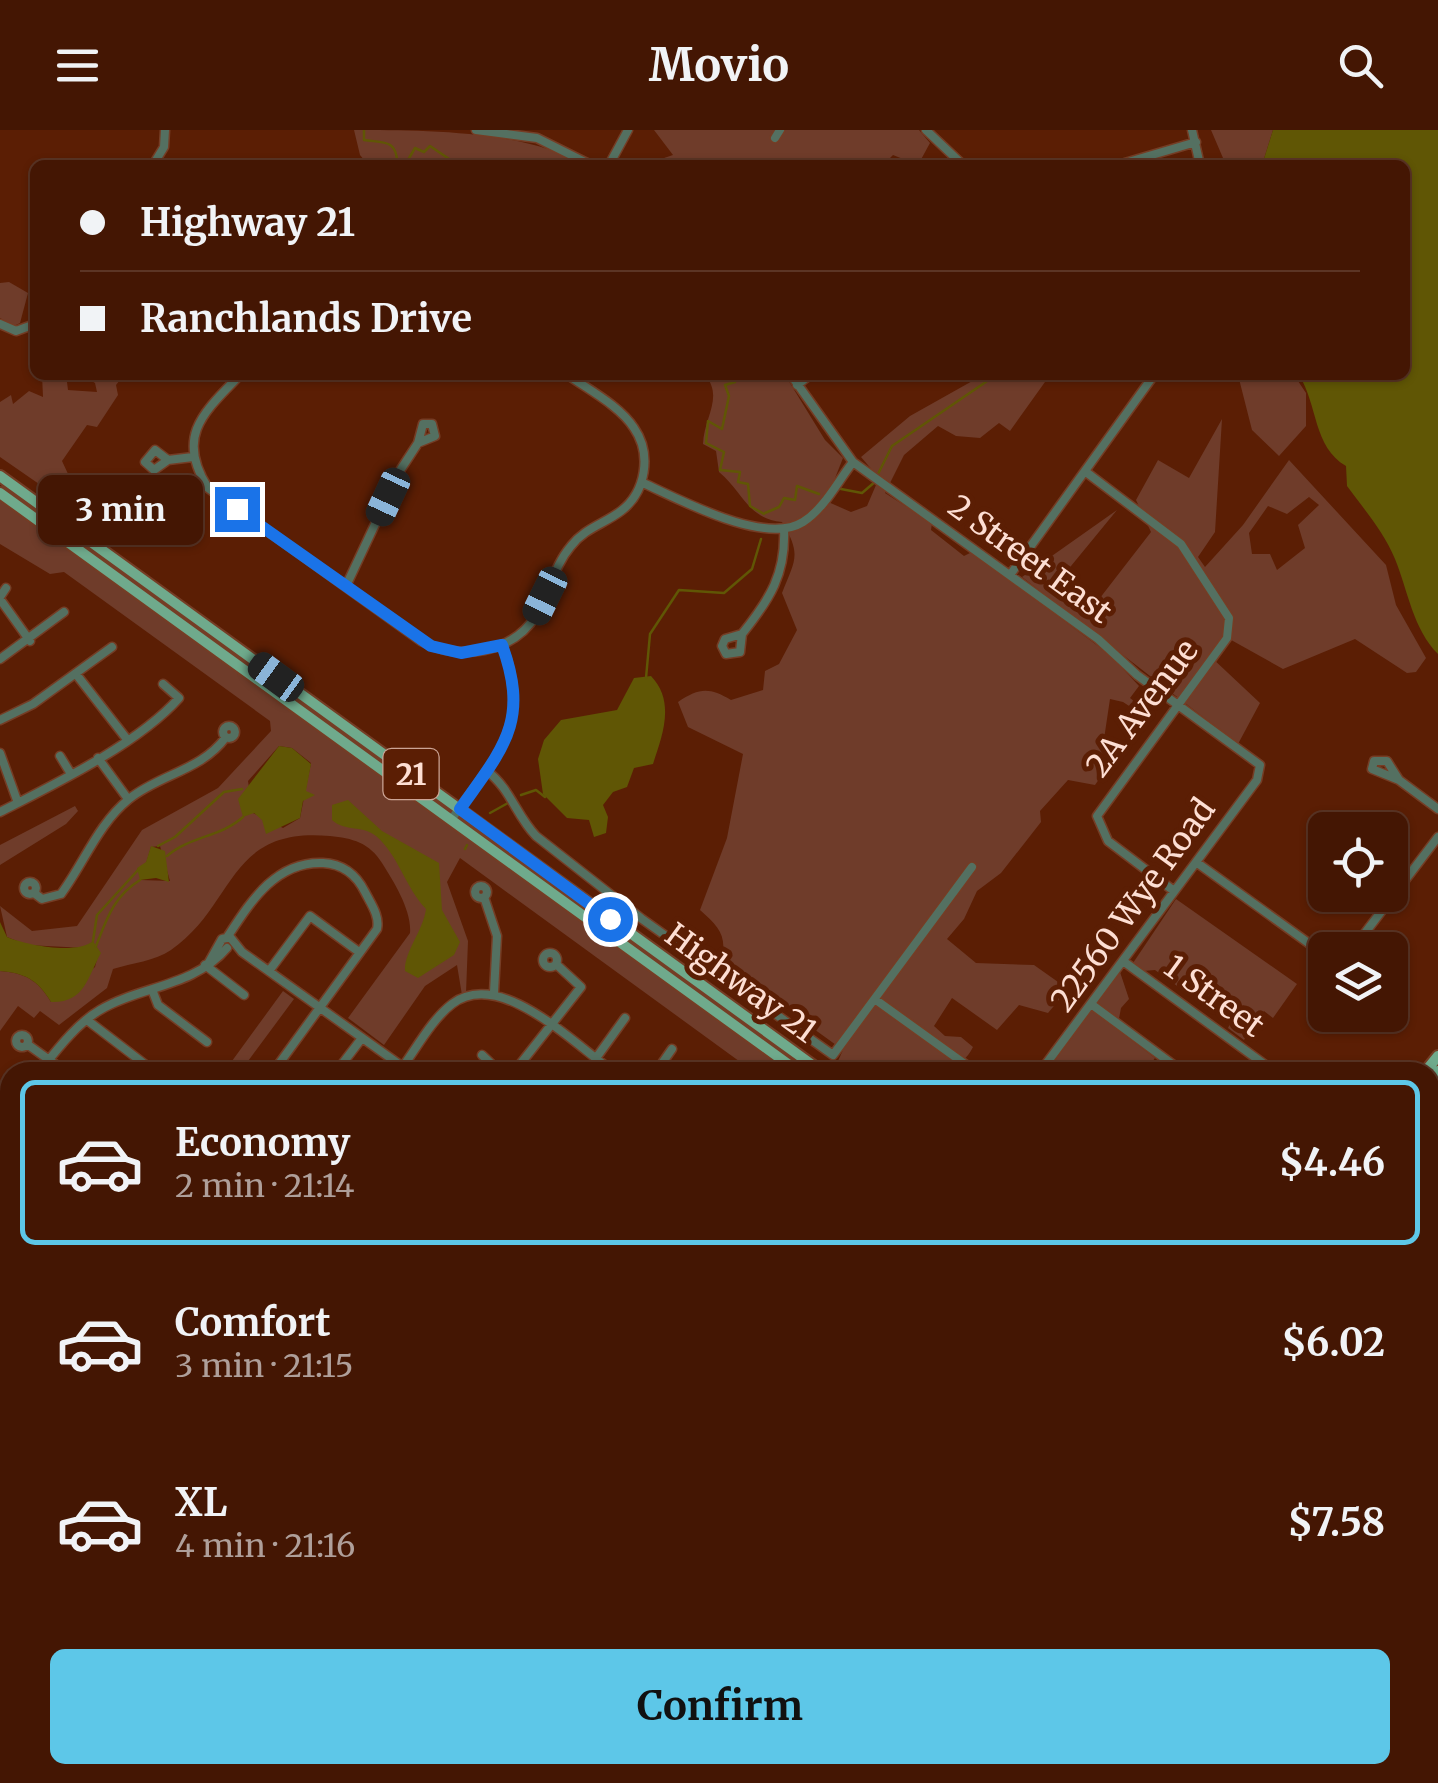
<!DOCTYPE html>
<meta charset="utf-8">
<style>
:root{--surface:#441603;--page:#4b1f0d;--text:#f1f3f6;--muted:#af9f9a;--line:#5c3525;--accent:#5dc7e8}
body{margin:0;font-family:Merriweather,serif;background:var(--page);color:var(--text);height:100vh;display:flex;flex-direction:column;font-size:38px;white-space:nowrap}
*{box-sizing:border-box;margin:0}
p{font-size:32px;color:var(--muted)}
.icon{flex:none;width:55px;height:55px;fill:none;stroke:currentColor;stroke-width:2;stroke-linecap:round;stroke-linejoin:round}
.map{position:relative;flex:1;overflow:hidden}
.sheet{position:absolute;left:0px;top:932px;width:1440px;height:722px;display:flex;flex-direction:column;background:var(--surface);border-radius:30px 30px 0 0;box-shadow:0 2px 8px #0004,0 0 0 2px var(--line)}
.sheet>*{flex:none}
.guide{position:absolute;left:30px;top:30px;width:1380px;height:220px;border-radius:15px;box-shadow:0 2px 8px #0004,0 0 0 2px var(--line);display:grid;align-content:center;height:220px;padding:0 50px;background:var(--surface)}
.fabs{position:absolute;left:1308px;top:682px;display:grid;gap:20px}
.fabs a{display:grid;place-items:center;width:100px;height:100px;border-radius:15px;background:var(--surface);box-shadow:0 2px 8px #0004,0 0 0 2px var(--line);font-size:50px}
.end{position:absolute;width:45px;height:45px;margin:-22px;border:12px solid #1a73e8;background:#fff;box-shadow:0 0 0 5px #fff}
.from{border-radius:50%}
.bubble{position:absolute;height:70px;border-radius:15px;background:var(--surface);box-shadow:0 2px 8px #0004,0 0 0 2px var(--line);font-size:32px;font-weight:700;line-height:70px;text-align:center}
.car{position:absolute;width:30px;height:60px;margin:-30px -15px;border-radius:12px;box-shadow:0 0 8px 2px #0007;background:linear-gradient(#222 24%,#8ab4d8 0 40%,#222 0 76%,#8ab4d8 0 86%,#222 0)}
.guide b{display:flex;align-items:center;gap:35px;height:95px;font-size:38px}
.guide b+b{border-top:2px solid var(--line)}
.guide i{width:25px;height:25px;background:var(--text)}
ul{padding:18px 0 0;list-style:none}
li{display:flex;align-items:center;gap:30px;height:165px;margin:0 20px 15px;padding:0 30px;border:5px solid transparent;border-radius:15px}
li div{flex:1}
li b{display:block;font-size:38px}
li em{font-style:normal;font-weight:700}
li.selected{border-color:var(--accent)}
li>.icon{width:90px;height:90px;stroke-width:1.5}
.button{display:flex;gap:20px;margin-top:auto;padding:20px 50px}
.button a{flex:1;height:115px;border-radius:15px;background:var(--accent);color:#111;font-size:40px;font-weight:700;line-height:115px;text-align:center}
header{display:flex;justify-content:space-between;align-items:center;height:130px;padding:0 50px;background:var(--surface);font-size:45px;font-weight:700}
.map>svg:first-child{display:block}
</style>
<header><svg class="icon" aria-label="menu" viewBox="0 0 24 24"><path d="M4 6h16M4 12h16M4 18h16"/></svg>Movio<svg class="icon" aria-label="search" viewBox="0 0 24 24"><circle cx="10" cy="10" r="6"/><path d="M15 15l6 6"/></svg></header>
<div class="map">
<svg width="1438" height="1653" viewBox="0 0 1438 1653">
<rect width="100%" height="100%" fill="#5b1e04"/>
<path fill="#6f3c2a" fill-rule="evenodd" d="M354 0C418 0 530 0 581 35H368L360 25Z
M654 0H919L930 13 918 35 893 25 883 35H667L664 28 673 25Z
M1211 0H1273L1262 35H1226Z
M9 152 28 163 20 193 14 196 0 188V153Z
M42 245 67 252 68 260 97 262 95 253 82 245H124L116 255 118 265 97 297 87 295 62 331 69 346 62 360 69 366 65 372 0 327V272L11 265 13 274 29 261 43 267Z
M705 245H785L825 310 843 328 826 371 851 382 867 376 879 348 861 327 910 286 983 245H1050L1010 301 999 293 980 308 956 306 938 296 904 325 885 363 932 393 931 400 964 426 972 422 1110 525 1139 556 1130 568 1152 585V591L1123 572 1110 569 1104 609 1117 623 1095 655 1068 650 1040 681 1041 692 1001 743 977 761 964 789 947 809 976 833 1034 835 1068 859 1048 883 1019 875 997 900 952 868 934 896 945 906 961 907 973 917C955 956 887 942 850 942L837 933 843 920 721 832C728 806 719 797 700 780L727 708 743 624 688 597 678 572C699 558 709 557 731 570L763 560 765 541 779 534 797 500 782 463C795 430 802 425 782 392 748 389 743 362 719 342L716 321 703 314C704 287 724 267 705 245Z
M1238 245H1294L1306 263V296L1279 326 1252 300Z
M1222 289 1215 402 1198 427 1205 437 1243 395 1289 330 1386 435 1396 475 1426 528 1416 542 1407 543 1355 509 1283 539 1224 506 1211 527 1260 573 1238 614 1022 447 1117 380 1062 447 1077 461 1076 470 1086 486 1151 402 1136 370 1158 330 1189 348ZM1309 367 1319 375 1298 395 1305 418 1277 440 1270 424H1252L1249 403 1268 376 1287 384Z
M0 370 790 942H754L460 728 447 752 468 811 466 863 462 865 457 835 425 856 384 915 348 888 410 803C412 781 394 752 382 733 370 713 352 708 330 706 227 696 236 775 171 820 155 831 132 833 113 839L107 858 59 895 40 881 34 888 18 876 0 901V841C25 843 38 850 51 872L95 837 97 829 85 818 27 815 7 807 0 776 32 801 77 796 142 700 218 658 271 601 270 591 64 442 50 444 0 414ZM279 616 292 618 311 633 300 688 283 698 253 683 248 651ZM160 716 170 751 141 750 151 717Z
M75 676 78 681 66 694 0 735V715Z
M1176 769 1297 854 1273 888 1264 881 1244 910 1228 898 1230 894 1155 840 1143 841 1133 833Z
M1120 842 1129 869 1121 878 1117 899 1155 928 1145 942H1046Z
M283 861 294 869 240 942H224Z
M1432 957H1438V1154L1430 1165Z
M0 1144 10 1147V1440L0 1433Z
M1438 1176V1336L1430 1328V1186Z"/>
<path fill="#605605" d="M1273 0H1438V524C1413 499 1408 461 1395 429 1384 402 1363 378 1347 356L1346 336C1313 317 1318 275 1299 245H1405V35H1262Z
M651 546C676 572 662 606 653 634L634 638 627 657 613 662 603 675 608 687 606 703 594 707 589 690 567 688 543 664 538 629 544 610 561 590 617 580 634 548Z
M279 616 292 618 311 634 306 661 315 665 303 671 300 688 266 704 262 690 254 683 243 687 238 669Z
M348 670 382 701 439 733 442 780 460 812 454 825 418 848 405 841C404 822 423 801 426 779 405 757 399 726 376 706 363 695 345 702 332 690V675Z
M151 716 165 721 169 752 156 748 140 750 137 738 146 732Z
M0 792 7 807C26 815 76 825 93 811L101 823C87 848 85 873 51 872 38 850 25 843 0 841Z
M158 1645H238L239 1653H144Z"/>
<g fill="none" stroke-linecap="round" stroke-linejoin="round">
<path stroke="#605605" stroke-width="2.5" d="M364 0V10C381 13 398 8 397 35
M405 35 415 18 424 22 430 16 458 35
M474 35H475
M532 35 536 31 540 35
M736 245 735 252 725 255 729 266 722 299 708 291 706 313 724 322 720 340 740 342 738 352 748 354 750 376 764 384
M878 344 892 316 996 245
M841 359 862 363 876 351
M765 383 779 377 784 368 795 370 797 356 819 364
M646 548 650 504 679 460 724 463 752 439 761 409
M521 665 536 660 545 667
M490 683 508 673
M158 716 175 707 224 662 242 659
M465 719 467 715
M167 726C190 706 221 707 243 687
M93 811 97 785 138 740
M96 816C107 788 114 766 140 750"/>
<g stroke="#753d25" stroke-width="11">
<path id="minor" d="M476 0 537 8 591 35
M926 0 963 35
M1192 0 1200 35
M775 8 780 0
M153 35 164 17 165 0
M609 35 628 0
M1118 35 1196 12
M0 194 16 201 35 194
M240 245C204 282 175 306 208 358L421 511C460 531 513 524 537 484 550 461 554 436 571 416 585 398 604 394 621 381 646 362 652 324 634 298 620 276 589 260 568 245
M791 245 853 332 1098 509 1137 545 1260 635 1257 650 1040 942
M797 255 810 245
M168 330 155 320 145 332 154 340 168 330 193 327
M1086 342 1181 414 1229 488 1227 508 1097 686 1108 711 1174 761
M643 353C681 370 765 416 803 392 824 379 838 351 853 332
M1010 445 1154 245
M346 456 401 339 418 313 423 294H432L435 306 418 313
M0 467 6 458
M0 469 30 511
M742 504C770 469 786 444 784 399
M742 504 740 522 726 524 722 516 725 509Z
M0 529 64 482
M76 544 126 608
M0 590 33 574 112 517
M223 602a6 6 0 1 1 12 0a6 6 0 1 1-12 0Z
M0 623 18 673
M60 626 71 644
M98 628 128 669
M487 641C510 658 516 685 536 706L642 789 833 925 972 737
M1399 650 1372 639 1374 631H1387L1399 650 1438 679
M0 682C55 654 138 614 179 568L163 554
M451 690C496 627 533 596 502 515
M1196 732 1325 825
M24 758a6 6 0 1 1 12 0a6 6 0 1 1-12 0Z
M475 762a6 6 0 1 1 12 0a6 6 0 1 1-12 0Z
M34 763 42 769 61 764C84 733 98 694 129 669 160 644 201 641 226 607
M484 767 497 806 494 862
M228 806C251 771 276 731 323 733 343 734 356 744 365 762 371 774 380 786 377 799L273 942
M1352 820 1438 707
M543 830a7 7 0 1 1 14 0a7 7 0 1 1-14 0Z
M1123 831 1275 942
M208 834 222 809 230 807 242 822 410 942
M205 835 244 865
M269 841 310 786 359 822
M153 862 158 875 207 912
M876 870 976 942
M1091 874 1183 942
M87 890 155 942
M16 911a6 6 0 1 1 12 0a6 6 0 1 1-12 0Z
M27 914 66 942
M482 925 500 942
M39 942C56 921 76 894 100 880 140 856 194 857 227 818
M336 942 362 908
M399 942C415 921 431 890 452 874 500 837 575 915 614 942
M514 942 581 857 556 834
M586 942 625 888
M656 942 672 919
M1430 994 1438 983
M0 1032 10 1038
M0 1105 6 1086
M0 1130 8 1097 10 1043
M1430 1140 1438 1146
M1430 1181 1438 1170
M1430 1361 1438 1367
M0 1552 10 1561
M1430 1568 1438 1557
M1430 1604 1438 1610
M87 1645H100
M273 1645 274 1653
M358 1645 359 1653
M411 1645 413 1653
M703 1645 714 1653
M1073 1645 1091 1653
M1290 1645 1292 1653
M8 1653 22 1645
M476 1653 484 1645
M638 1653 644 1645
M801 1653 807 1647 818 1653
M864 1653 870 1645
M1149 1653 1166 1645"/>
</g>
<g stroke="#753d25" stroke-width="14">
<path id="major" d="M0 346 822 942
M0 363 799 942
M1425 942 1438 926
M1430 952 1438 941
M5 1109 10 1123
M0 1136 10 1138
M1430 1384 1438 1390
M1430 1401 1438 1407
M0 1606 10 1600
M0 1614 10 1609
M315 1653V1645
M322 1653 323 1645
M913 1653 919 1645
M924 1653 929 1645"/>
</g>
<use href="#minor" stroke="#547061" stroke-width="8"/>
<use href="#major" stroke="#6faa8c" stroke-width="10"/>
</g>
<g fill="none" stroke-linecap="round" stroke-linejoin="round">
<path stroke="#1a73e8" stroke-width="12" d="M237 379 431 516 461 523 502 515C530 592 503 618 460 679L610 789"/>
</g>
<g text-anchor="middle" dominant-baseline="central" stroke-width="10" stroke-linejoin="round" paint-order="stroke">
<rect fill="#5b1e04" stroke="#cca495" stroke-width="2.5" x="383.5" y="619" width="55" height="50" rx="8"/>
<g font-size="30" font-weight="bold" fill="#fdded3">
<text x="411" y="644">21</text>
</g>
<g font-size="32" fill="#fdded3" stroke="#5b1e04">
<text transform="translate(1030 429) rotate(36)">2 Street East</text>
<text transform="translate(1142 578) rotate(-53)">2A Avenue</text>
<text transform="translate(1133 775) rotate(-54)">22560 Wye Road</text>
<text transform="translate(741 853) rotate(36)">Highway 21</text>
<text transform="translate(1214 866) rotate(36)">1 Street</text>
</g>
</g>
</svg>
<div class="fabs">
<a><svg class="icon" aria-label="locate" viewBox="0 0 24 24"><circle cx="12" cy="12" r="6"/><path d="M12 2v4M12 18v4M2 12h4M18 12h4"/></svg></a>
<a><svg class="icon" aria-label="layers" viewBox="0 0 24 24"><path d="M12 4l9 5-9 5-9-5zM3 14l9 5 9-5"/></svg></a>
</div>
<i class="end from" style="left:610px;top:789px"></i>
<i class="end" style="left:237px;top:379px"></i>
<div class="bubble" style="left:38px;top:345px;width:165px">3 min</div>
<i class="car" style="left:388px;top:367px;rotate:205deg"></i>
<i class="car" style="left:545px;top:466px;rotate:206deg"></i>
<i class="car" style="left:276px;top:547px;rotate:306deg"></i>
<div class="guide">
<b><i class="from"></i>Highway 21</b>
<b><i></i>Ranchlands Drive</b>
</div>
<section class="sheet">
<ul>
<li class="selected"><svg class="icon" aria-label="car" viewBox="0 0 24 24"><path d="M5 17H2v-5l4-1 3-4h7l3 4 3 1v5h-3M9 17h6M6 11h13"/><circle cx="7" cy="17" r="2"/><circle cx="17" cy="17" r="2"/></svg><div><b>Economy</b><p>2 min · 21:14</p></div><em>$4.46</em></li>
<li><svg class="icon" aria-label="car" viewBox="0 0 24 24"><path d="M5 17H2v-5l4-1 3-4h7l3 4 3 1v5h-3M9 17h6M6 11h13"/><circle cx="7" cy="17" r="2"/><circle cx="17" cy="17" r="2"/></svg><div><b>Comfort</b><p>3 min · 21:15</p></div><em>$6.02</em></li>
<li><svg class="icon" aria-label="car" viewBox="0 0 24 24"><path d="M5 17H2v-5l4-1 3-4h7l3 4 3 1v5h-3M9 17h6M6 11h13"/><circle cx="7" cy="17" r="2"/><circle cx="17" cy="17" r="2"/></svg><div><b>XL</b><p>4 min · 21:16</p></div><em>$7.58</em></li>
</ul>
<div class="button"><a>Confirm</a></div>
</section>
</div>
